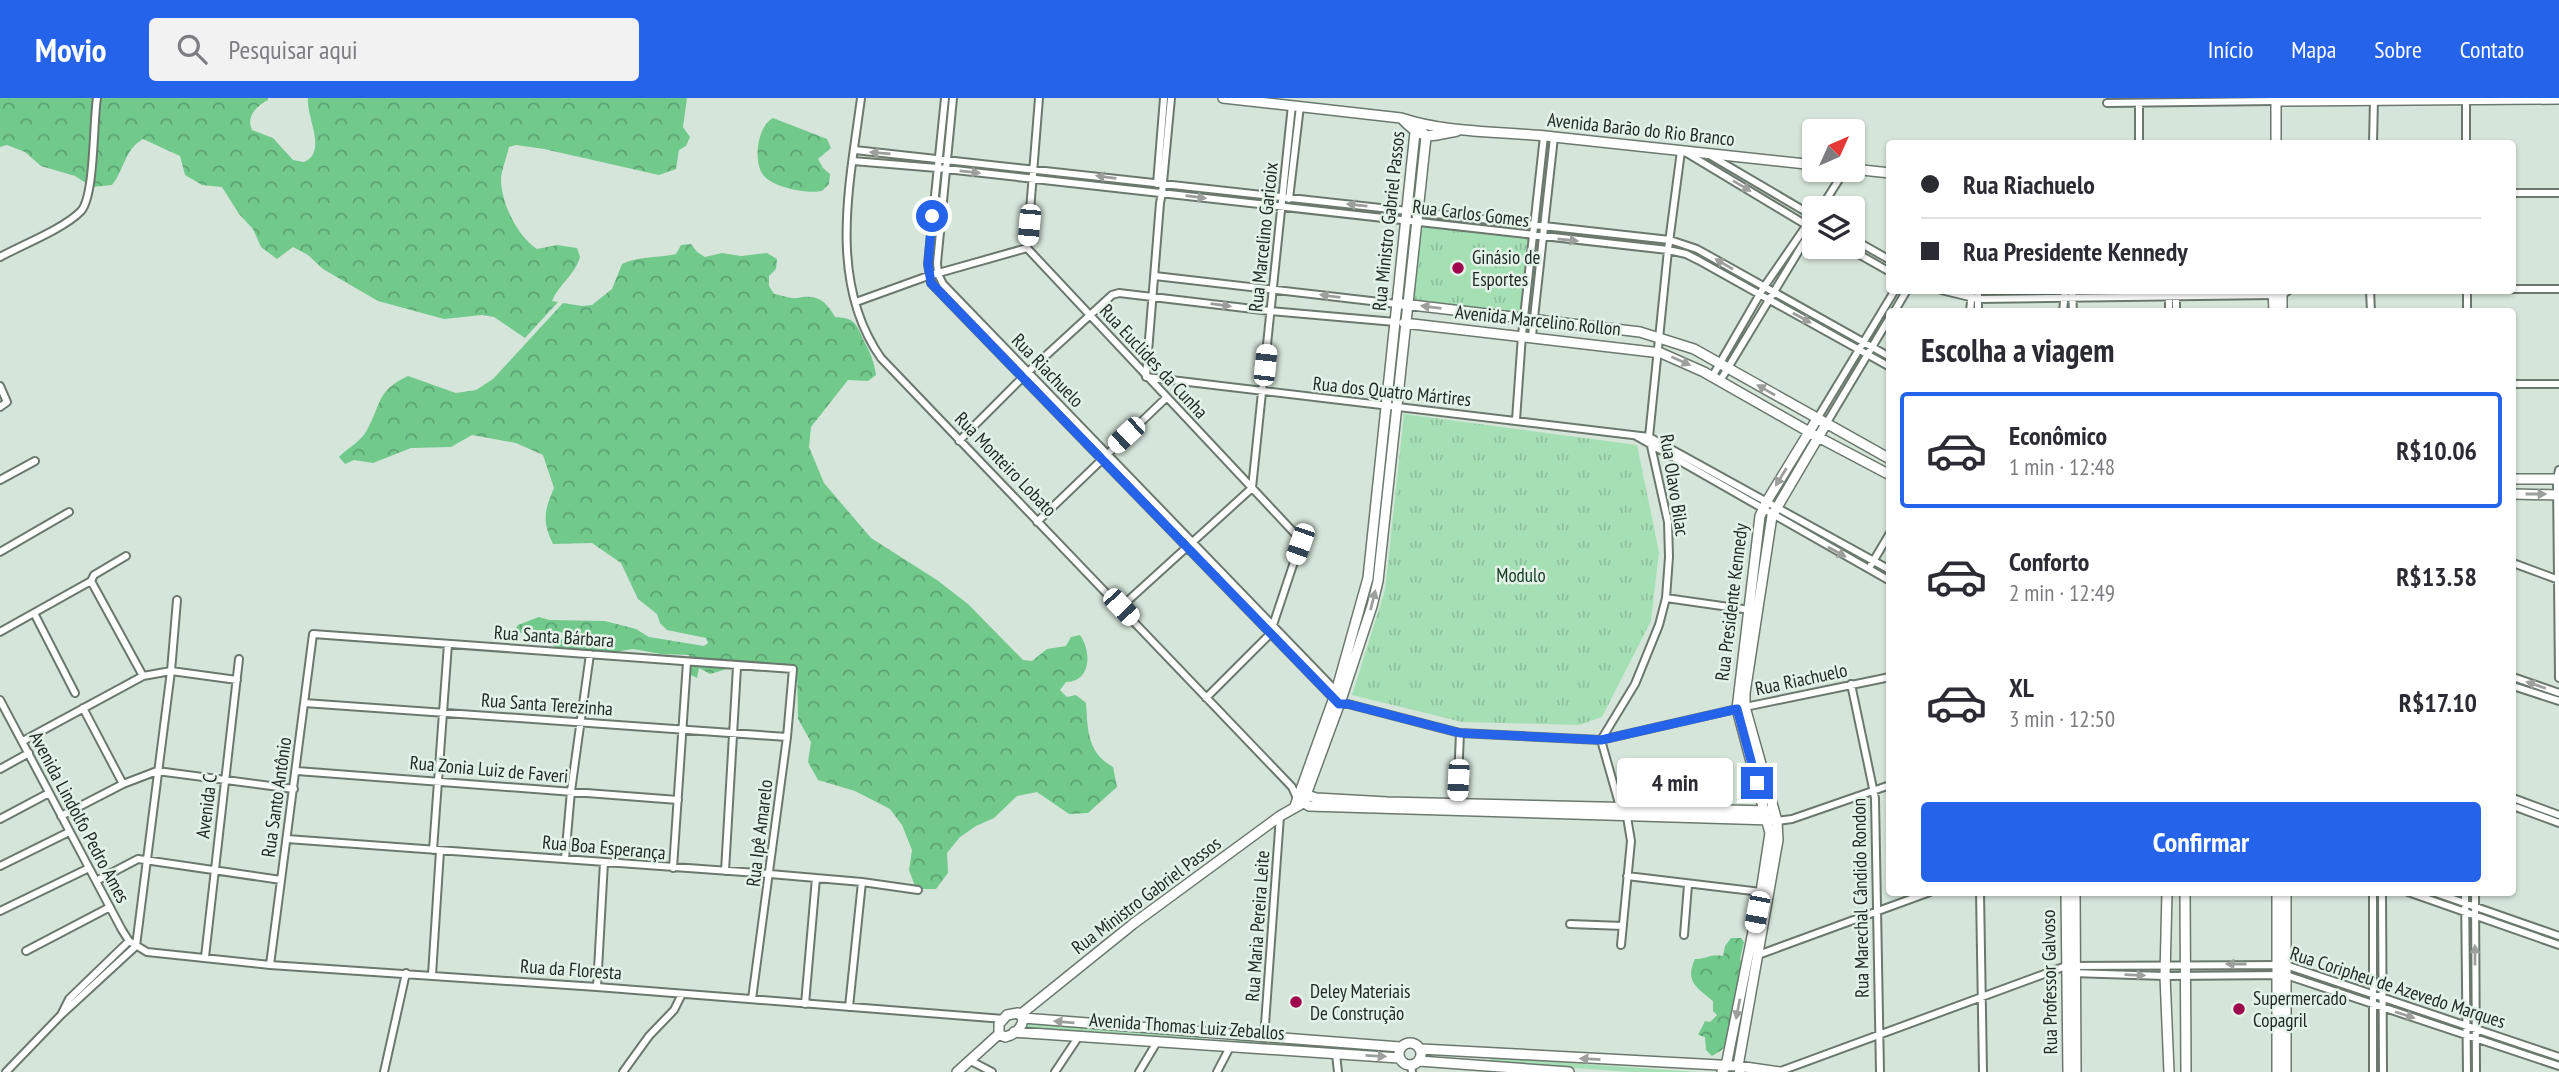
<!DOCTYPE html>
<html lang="pt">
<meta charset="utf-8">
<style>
:root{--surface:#fff;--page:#f2f2f3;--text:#2b2b33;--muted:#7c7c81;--line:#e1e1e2;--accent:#2563eb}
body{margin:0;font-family:"PT Sans Narrow",sans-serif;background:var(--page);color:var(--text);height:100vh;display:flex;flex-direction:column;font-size:26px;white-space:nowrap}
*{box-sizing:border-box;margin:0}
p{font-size:23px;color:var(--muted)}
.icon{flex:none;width:38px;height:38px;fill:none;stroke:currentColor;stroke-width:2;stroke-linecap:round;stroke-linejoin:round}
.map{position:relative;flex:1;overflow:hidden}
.details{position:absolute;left:1886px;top:210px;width:630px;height:588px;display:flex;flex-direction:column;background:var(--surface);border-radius:7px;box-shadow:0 2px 5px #0004}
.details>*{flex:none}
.top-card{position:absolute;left:1886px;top:42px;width:630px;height:154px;border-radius:7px;box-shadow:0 2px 5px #0004;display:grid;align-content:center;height:154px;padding:0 35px;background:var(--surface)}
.needle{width:46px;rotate:45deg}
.fabs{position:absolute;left:1802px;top:21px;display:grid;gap:14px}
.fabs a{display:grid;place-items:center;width:63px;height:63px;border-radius:7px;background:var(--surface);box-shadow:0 2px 5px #0004;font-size:35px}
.end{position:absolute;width:32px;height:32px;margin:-16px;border:9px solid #2563eb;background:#fff;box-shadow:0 0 0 4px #fff}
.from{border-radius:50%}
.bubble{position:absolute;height:49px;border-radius:7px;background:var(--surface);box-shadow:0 2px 5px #0004;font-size:23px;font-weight:800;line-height:49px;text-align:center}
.car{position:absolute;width:21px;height:42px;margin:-21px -10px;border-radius:9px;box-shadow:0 0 5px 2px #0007;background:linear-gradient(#fff 24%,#345 0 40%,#fff 0 76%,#345 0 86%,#fff 0)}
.top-card b{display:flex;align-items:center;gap:24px;height:66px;font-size:26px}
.top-card b+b{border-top:2px solid var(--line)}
.top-card i{width:18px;height:18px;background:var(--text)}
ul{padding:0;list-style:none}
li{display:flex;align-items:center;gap:21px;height:116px;margin:0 14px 10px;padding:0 21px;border:4px solid transparent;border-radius:7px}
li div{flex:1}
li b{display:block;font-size:26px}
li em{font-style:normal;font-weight:800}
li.active{border-color:var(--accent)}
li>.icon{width:63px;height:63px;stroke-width:1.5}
h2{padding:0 35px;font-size:32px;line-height:84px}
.primary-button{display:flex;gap:14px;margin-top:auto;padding:14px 35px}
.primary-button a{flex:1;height:80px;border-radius:7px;background:var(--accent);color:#fff;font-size:28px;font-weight:800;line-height:80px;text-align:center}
header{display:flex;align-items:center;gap:42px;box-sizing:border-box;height:98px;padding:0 35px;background:var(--accent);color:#fff}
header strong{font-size:33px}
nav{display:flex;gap:38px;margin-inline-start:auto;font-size:24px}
.search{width:490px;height:63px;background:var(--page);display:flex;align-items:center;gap:18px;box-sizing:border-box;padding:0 24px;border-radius:7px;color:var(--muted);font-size:26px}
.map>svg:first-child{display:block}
</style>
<header>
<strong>Movio</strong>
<div class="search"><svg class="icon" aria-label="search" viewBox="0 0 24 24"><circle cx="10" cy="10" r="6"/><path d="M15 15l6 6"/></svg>Pesquisar aqui</div>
<nav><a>Início</a><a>Mapa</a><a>Sobre</a><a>Contato</a></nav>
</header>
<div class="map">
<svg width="2559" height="974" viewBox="0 0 2559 974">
<defs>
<pattern id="forest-crowns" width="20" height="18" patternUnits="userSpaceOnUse" patternTransform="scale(1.75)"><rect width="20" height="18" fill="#71c98c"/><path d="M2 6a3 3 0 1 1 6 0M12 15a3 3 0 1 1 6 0" fill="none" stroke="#5ca372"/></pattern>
<pattern id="park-tufts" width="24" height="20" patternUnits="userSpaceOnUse" patternTransform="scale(1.75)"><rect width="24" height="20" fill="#a5e0b5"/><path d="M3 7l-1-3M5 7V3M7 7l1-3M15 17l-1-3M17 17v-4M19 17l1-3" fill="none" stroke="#8ec09c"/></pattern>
</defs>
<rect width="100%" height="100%" fill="#d6e5da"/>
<path fill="#a5e0b5" d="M1026 924 1048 927 1206 939 1205 944 1022 930Z
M1237 941 1395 952 1394 957 1212 944 1213 942 1235 943Z
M1490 961H1515L1698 974H1631L1490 964Z"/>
<path fill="url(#forest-crowns)" d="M0 0H268V2C256 8 246 19 252 32L273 40 293 62 304 64C328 54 306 19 308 0H687L683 29 690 39 686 48 679 52 676 71 659 77 544 51 516 47 509 49C507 59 501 72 501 83 502 106 517 138 537 151L557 147 577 150 580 159C575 177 559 186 552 203L558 204 525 240 494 219 482 217 444 221 378 203 323 171 308 157 293 149 277 161 261 149 253 131 239 116 222 89 202 87 185 77 180 58 143 41C124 52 125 71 112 87L92 89 75 78 41 68 25 54 7 47 0 49Z
M773 20 827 41 831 50 818 61 823 70 830 76 829 86 822 93C808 96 776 90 765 79 752 67 757 28 773 20Z
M691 146 697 154 705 159 722 155 741 158 767 155 777 161 776 171 769 178V188L774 196C781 197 791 201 797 200 816 196 825 201 835 219 857 220 856 227 865 245 871 256 874 264 876 277L868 283 848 282 811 329 809 349 824 385 871 440 937 482 968 506 1023 562 1032 563 1047 551 1066 548 1071 539 1080 537C1092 554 1091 584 1066 584L1060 592 1067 599 1076 597 1086 605C1088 633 1087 654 1113 669L1117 689 1088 715 1069 716 1037 694 1017 698 994 720 976 728 960 739 947 755 948 775 936 791H916L909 772 912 752 902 727 890 711 855 693 818 682 808 664 811 644 798 621 797 570 773 565 758 574 746 572 734 565 727 571 710 576 699 570 697 580 691 577 689 557 661 556 633 551 614 554 555 549 549 543 573 540 575 535 546 534 517 535 515 531 518 527 539 519 550 522 605 523 636 531 649 539 704 548 708 545 706 540 667 532 660 525 657 516 638 501 621 465 592 445 553 446C542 423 544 413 554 390L543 357 516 345 472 337 451 349 411 350 373 365 354 362 345 366 339 359C348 349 360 345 367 332 382 305 376 293 408 278L456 295 476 292 493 281 563 205 582 208 592 207 612 191 622 166C638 158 658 160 676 156L681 147Z
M1731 840H1741L1744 844 1740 861 1742 865 1729 942 1722 952 1712 958 1706 952 1705 939 1698 937 1705 923 1710 924 1717 917 1713 913V903C1698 890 1684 884 1695 861 1706 861 1712 855 1723 858L1725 848Z"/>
<path fill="url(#park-tufts)" d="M1419 128 1529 138 1520 220 1412 204Z
M1404 316 1637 347 1659 454 1651 523 1602 619 1579 627 1462 624 1352 597 1385 492Z"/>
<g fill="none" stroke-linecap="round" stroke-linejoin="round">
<g stroke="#6b786e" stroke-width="10">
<path id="street" d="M861 0C850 85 827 183 881 260L1292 689 1297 700
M945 0 928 166 931 185 1339 606H1348L1460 635 1601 642 1745 609 1890 579
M953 0 937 165 938 176 943 186 1337 594
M1039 0 1027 150 1300 441V446L1270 536 1206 600
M1171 0 1162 95 1160 105 1146 279 1649 339 1890 472
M2107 5 2276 3
M2139 46V5
M2373 46 2374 0
M2466 46V0
M855 52 1670 142 1697 151 1890 259
M1685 54 1808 128
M1711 58 1813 118
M853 63 937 70 1668 152 1686 156 1698 162 1890 269
M1157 86 1164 0
M2513 95H2559
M1289 101 1300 8
M1821 110 1845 72
M1853 141 1890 162
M1846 149 1890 174
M0 159C22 147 65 130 81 113 95 97 93 24 97 0
M1155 178 1397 206
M2513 191H2559
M1941 192 1978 201 2273 197H2282L2289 192
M1978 192V214
M2072 192 2073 214
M2169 192V214
M2176 192V214
M2370 192 2371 214
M856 204 928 178 1027 150
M1894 214 1907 192
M1970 214 1972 192
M2063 214 2065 192
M2467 214V192
M1532 238 1554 39
M1712 279 1764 189 1815 115
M1720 283 1815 126
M2513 286H2559
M0 288 7 304 0 309
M1817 321 1895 192
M1516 322 1522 237 1544 38
M1826 326 1890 219
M1636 338 1890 483
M959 343 1028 274 1112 197 1119 195 1270 213 1395 224
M2559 372 2557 381 2559 580
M0 382 35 363
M1037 424 1166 300
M0 454 69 414
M2513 465 2559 482
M1871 467 1890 435
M91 483 143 578
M1666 500 1750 512
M1121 509 1252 390 1292 7
M34 515 75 595
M0 534 91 483 94 477 126 458
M2513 579 2559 595
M1851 586 1875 700 1880 974
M2513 588 2559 603
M0 602 122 832 129 843 147 854 270 867 597 889 1004 921
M304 605 787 639
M83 610 123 686
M23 643 143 578 171 573 237 582
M0 671 29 655
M297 673 678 702
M2513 700 2559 717
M1457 707 1460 635
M2513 708 2559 725
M1620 709 1601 642 1635 586 1659 527 1666 500 1669 459 1668 424 1649 339 1668 152 1681 53
M61 718 123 686 157 673 294 691
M0 721 49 695
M1777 723 1792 721 1890 687
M287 741 770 776 862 784 918 792
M433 752 448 546
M565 761 571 693 590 556
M0 768 69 734
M673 770 687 564
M725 773 737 569
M1627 778 1761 794
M96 783 138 761 281 782
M1980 794 1983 974
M2382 794 2383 974
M2408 794 2559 847
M2433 794 2559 838
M2465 794 2467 974
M2475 794 2476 974
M0 813 89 770
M1570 826 1623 828
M1684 837 1688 787
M1621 847 1631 743 1627 719
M136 848 171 573 177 502
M26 853 110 809
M1758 857 1930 794
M205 859 239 561
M270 867 313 536 793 571 787 639 752 901
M2072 875 2165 878 2286 877 2559 968
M432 877 440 753
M597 889 604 764
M805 906 816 780
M849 909 862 784
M62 915 69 901 129 843
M1264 940 1280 718
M1336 956 1338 974
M969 962 992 974
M1411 967 1412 974
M6 974 61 917 136 848
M384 974 406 875
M623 974 649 938 674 912 682 896
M1055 974 1079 938
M1139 974 1157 944
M1217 974 1230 949
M1778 974 2066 868 2286 867 2559 959
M2373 974V794"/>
</g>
<g stroke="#6b786e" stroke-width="12">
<path id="secondary" d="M1223 0 1401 20C1449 36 1504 33 1554 39 1641 48 1728 57 1815 67
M2276 3 2559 1
M1402 21C1423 43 1428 39 1457 33
M2276 46V0
M1853 71 1890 75
M2273 192 2274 214
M2282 192V214
M1403 206 1640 234 1694 251 1890 361
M1404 225 1661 255 1704 274 1818 339 1890 377
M2513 381H2559
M2513 396 2559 397
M1304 696 1316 700 1387 704 1769 713
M1301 703 1309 708 1772 722
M1295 708 1336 594 1368 480 1416 25
M2066 794 2068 974
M2075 794 2076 974
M2167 794 2165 878 2169 974
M2185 794 2186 974
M1020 917 1133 826 1280 718 1303 705 1342 599 1372 508 1378 483 1426 39 1416 25
M1023 920 1400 949
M1014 934 1399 960
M1399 956a11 11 0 1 1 22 0a11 11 0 1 1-22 0Z
M1421 951 1738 968 1780 974
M1419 963 1569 974
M957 974 999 936V926L1007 917 1018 915 1023 920C1023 930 1014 937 1005 939L999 936
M1722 974 1726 968 1761 794 1770 735 1737 611 1760 418 1767 403 1817 321
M1740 974 1738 968 1778 742 1777 723 1745 609V595L1772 418 1826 326
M2277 974V794
M2286 974V794"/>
</g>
<use href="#street" stroke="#fff" stroke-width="6"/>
<use href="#secondary" stroke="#fff" stroke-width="9"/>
</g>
<defs><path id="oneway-solid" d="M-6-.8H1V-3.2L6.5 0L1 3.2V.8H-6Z" transform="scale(1.75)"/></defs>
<g fill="#9c9f9c">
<use href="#oneway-solid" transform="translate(880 55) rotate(-175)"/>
<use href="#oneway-solid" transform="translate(970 74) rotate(6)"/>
<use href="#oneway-solid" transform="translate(1106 79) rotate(-173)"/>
<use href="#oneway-solid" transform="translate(1742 88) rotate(31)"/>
<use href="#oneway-solid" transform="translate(1196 99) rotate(7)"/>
<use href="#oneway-solid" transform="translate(1357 107) rotate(-174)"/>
<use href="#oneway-solid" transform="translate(1568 142) rotate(6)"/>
<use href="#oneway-solid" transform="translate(1724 166) rotate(-150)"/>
<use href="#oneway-solid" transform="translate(1330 198) rotate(-173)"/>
<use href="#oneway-solid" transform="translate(1221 207) rotate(8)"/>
<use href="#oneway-solid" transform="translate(1431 209) rotate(-173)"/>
<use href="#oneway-solid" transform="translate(1802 220) rotate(29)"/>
<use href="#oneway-solid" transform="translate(1681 263) rotate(24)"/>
<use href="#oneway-solid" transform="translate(1766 292) rotate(-150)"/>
<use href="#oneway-solid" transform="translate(1781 379) rotate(122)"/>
<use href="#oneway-solid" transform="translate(2536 396)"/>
<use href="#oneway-solid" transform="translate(1837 454) rotate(29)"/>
<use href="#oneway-solid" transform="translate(1373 502) rotate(-76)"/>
<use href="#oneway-solid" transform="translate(2536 587) rotate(-161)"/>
<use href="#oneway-solid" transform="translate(2475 857) rotate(-90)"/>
<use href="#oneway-solid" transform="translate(2236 866) rotate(-180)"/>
<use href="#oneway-solid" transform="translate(2135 877) rotate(2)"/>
<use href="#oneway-solid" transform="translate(1738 911) rotate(101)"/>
<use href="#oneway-solid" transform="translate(2405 917) rotate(18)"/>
<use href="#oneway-solid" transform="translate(1064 924) rotate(-175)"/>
<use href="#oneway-solid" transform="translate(1376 958) rotate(3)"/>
<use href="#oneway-solid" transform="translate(1590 961) rotate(-177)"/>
</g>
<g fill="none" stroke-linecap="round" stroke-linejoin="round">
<path stroke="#2563eb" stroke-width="9" d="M932 118 928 166 931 185 1339 606H1348L1460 635 1601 642 1737 611 1757 685"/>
</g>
<g fill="#9e054d" stroke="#e3f2e7" stroke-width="2.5">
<circle cx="1458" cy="170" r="7"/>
<circle cx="1296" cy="904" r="7"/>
<circle cx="2239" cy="911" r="7"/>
</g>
<g text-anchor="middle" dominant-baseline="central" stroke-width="5" stroke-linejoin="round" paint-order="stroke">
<g font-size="19" fill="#232924" stroke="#e3f2e7">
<text transform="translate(1641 31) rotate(6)">Avenida Barão do Rio Branco</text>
<text transform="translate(1471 115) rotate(7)">Rua Carlos Gomes</text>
<text transform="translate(1388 123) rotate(-84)">Rua Ministro Gabriel Passos</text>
<text transform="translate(1263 139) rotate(-84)">Rua Marcelino Garicoix</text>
<text transform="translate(1538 222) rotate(6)">Avenida Marcelino Rollon</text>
<text transform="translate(1154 263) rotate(47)">Rua Euclides da Cunha</text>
<text transform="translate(1048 272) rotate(46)">Rua Riachuelo</text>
<text transform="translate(1392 293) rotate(6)">Rua dos Quatro Mártires</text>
<text transform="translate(1006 366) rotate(46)">Rua Monteiro Lobato</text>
<text transform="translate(1675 387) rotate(81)">Rua Olavo Bilac</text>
<text transform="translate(1731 504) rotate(-83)">Rua Presidente Kennedy</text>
<text transform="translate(554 538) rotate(4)">Rua Santa Bárbara</text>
<text transform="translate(1801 581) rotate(-12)">Rua Riachuelo</text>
<text transform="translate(547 606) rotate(4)">Rua Santa Terezinha</text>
<text transform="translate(489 671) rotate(5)">Rua Zonia Luiz de Faveri</text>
<text transform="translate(276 699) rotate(-82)">Rua Santo Antônio</text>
<text transform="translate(206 708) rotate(-83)">Avenida C</text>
<text transform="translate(80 719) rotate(62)">Avenida Lindolfo Pedro Ames</text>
<text transform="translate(759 735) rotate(-83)">Rua Ipê Amarelo</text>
<text transform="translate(604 749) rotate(5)">Rua Boa Esperança</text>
<text transform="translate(1146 797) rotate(-37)">Rua Ministro Gabriel Passos</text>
<text transform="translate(1860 800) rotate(-91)">Rua Marechal Cândido Rondon</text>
<text transform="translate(1257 828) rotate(-86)">Rua Maria Pereira Leite</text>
<text transform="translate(571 871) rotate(4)">Rua da Floresta</text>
<text transform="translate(2049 884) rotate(-91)">Rua Professor Galvoso</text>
<text transform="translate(2398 889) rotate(18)">Rua Coripheu de Azevedo Marques</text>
<text transform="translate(1187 928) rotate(4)">Avenida Thomas Luiz Zeballos</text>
</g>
<g font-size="19" fill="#232924" stroke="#e3f2e7" text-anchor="start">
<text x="1472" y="159">Ginásio de<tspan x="1472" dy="22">Esportes</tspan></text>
<text x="1310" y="893">Deley Materiais<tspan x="1310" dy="22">De Construção</tspan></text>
<text x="2253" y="900">Supermercado<tspan x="2253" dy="22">Copagril</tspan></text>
</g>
<g font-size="19" fill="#143921" stroke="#e3f2e7">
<text x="1521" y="477">Modulo</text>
</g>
</g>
</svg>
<div class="fabs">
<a><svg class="needle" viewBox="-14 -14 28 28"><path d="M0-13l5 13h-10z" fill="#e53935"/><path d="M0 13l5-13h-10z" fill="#7c7c81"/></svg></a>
<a><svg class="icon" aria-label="layers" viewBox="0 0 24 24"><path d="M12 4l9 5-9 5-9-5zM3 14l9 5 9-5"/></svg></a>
</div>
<i class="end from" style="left:932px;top:118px"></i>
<i class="end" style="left:1757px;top:685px"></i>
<div class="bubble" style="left:1617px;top:660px;width:116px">4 min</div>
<i class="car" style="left:1029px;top:127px;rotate:185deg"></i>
<i class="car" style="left:1265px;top:267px;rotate:6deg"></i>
<i class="car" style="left:1126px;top:337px;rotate:227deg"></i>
<i class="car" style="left:1300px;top:446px;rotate:199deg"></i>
<i class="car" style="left:1121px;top:509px;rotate:137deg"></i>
<i class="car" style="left:1458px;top:682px;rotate:183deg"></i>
<i class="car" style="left:1757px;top:814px;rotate:191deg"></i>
<div class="top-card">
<b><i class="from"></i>Rua Riachuelo</b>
<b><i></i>Rua Presidente Kennedy</b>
</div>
<section class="details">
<h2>Escolha a viagem</h2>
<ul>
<li class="active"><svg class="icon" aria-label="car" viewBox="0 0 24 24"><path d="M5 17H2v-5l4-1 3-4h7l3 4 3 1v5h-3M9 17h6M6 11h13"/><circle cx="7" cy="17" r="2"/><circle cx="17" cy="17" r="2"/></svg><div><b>Econômico</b><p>1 min · 12:48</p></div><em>R$10.06</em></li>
<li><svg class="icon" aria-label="car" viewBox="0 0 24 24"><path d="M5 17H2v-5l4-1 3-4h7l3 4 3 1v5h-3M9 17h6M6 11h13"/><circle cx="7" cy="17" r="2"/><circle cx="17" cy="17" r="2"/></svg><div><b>Conforto</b><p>2 min · 12:49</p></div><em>R$13.58</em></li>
<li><svg class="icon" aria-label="car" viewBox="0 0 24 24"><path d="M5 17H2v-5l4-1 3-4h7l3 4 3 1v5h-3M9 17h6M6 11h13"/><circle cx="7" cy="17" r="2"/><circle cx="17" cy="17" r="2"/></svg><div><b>XL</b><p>3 min · 12:50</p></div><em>R$17.10</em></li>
</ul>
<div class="primary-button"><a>Confirmar</a></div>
</section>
</div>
